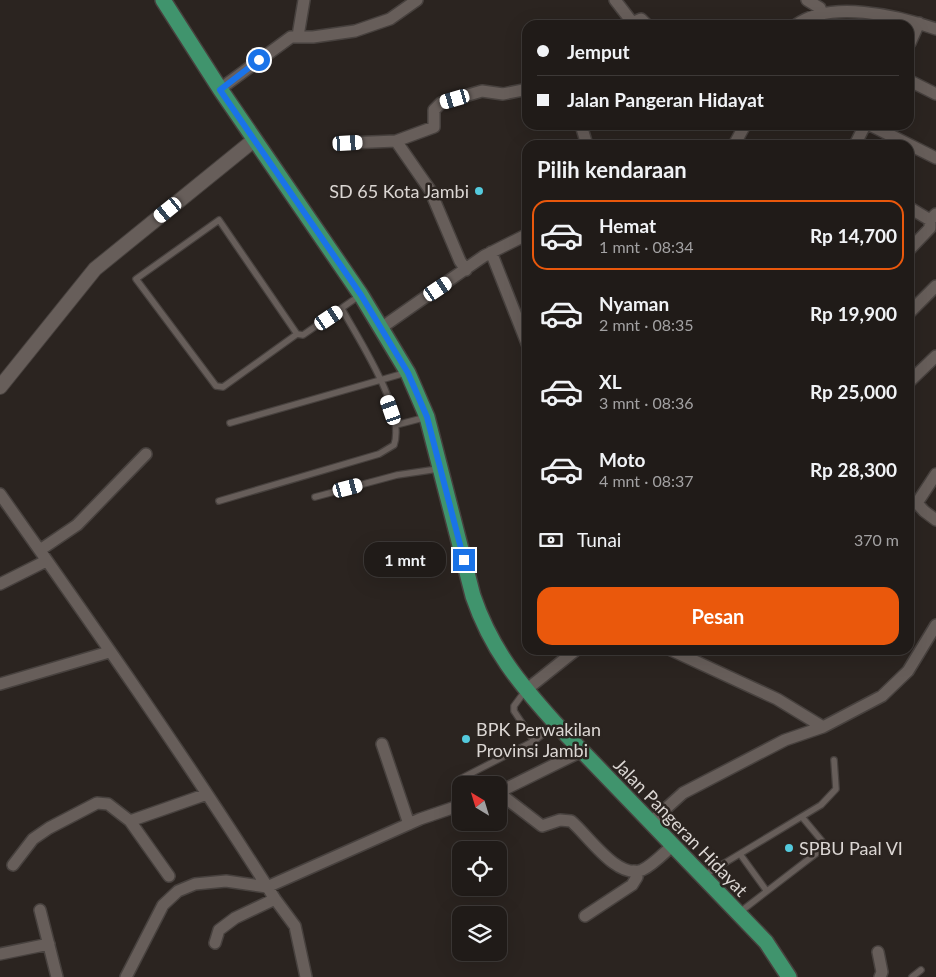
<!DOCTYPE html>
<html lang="id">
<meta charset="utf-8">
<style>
:root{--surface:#201b18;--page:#2d2825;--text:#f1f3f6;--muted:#a2a1a2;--line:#3d3937;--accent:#ea580c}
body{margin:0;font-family:Lato,sans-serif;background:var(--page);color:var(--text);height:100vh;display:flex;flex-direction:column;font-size:19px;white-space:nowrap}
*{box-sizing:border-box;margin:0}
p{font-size:16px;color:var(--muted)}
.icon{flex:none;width:28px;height:28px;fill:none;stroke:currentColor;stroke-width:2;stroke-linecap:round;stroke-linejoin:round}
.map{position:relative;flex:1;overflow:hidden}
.details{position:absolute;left:522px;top:140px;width:392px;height:515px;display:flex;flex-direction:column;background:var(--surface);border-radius:15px;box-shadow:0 5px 20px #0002,0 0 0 1px var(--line)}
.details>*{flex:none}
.top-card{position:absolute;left:522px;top:20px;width:392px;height:110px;border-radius:15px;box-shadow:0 5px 20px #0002,0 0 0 1px var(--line);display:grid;align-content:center;height:110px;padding:0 15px;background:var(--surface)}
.needle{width:32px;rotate:322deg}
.tools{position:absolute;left:452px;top:776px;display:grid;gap:10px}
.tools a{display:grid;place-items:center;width:55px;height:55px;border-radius:10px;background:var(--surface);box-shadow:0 5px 20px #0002,0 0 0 1px var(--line);font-size:25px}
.end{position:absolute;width:22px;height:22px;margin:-11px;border:6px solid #1a73e8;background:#fff;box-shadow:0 0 0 2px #fff}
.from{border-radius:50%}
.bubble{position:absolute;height:35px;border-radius:15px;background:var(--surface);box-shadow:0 5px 20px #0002,0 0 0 1px var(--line);font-size:16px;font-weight:700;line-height:35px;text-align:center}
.car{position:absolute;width:15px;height:30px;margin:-15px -8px;border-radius:6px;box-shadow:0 0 4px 1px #0007;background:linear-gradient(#fff 24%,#345 0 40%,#fff 0 76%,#345 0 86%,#fff 0)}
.top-card b{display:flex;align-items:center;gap:18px;height:48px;font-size:19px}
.top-card b+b{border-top:1px solid var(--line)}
.top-card i{width:12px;height:12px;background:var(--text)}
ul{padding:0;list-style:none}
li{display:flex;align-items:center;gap:15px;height:70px;margin:0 10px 8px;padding:0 5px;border:2px solid transparent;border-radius:15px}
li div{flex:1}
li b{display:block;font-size:19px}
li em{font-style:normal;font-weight:700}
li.selected{border-color:var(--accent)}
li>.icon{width:45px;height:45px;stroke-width:1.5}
h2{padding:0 15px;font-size:22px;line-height:60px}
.pay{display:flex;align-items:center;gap:12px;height:55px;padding:0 15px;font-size:19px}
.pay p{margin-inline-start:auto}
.primary-button{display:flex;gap:10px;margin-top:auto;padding:10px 15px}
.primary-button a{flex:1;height:58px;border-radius:15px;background:var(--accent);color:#fff;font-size:20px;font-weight:700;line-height:58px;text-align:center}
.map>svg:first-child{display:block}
</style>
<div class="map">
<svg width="936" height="977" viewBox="0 0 936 977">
<rect width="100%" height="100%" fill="#2b2420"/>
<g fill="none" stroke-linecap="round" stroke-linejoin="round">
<g stroke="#47413e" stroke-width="8">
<path id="service" d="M297 334 219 220 136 279 216 386 223 387 297 334 303 335 359 296
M230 423 405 373
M396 425 427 417
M315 497 397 475 438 469
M219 501 379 454 394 445C406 411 359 340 342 309
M525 691 514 706V711L534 741
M460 779 534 741 555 725
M740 854 766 890
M703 876 821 805 836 789 834 760
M740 912 818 852 822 841 802 817
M912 977 921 970"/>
</g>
<g stroke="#47413e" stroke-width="14">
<path id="minor" d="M615 0 632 22
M807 0 820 8
M627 25 641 19 647 25
M796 25C830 0 896 15 936 29
M298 36 304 0
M910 43 919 23
M910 81 936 94
M220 89 291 37H313L355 31 390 19 417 0
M581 125 587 145
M870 125 936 158
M396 141 430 190 460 261 466 270
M348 143 396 141 434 127V110L441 103 482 91 503 94 528 89
M734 145 745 125
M855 145 865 125
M910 208 930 220
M910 249 930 228V220L936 214
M491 252 528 346
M910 312 936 286
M381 328 484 256 528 234
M910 381 936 356
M936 474 917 503 924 511 936 520
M0 494C94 627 188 761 275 899L295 926 306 977
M40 550 77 525 146 454
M0 584 46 561
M671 650 777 699 823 727
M0 684 109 652
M526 690 576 650
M382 744 409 824
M499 792 582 751
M499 793 542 826 560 820 571 821C588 835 617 880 642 870 653 865 664 853 673 845
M130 821 169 876
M651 822 683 793 785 740 823 727 882 696 908 671 936 625
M13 865 33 839 49 828 97 803 108 804 130 821 207 794
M40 910 57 977
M585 916 632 885 637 877 634 871
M215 943 219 930 235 918 275 899
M878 952 882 972 880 977
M0 954 49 944
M126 977 163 905 178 891 195 884 226 881 267 887 420 819 461 805"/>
</g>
<g stroke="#47413e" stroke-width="16">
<path id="tertiary" d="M0 387 95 269 254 140"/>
</g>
<g stroke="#47413e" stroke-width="18">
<path id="trunk" d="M163 0 220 89 361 295 408 373 427 417 473 596C491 649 519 683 556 724L766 942 789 977"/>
</g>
<use href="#service" stroke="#675e5a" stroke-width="5.5"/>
<use href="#minor" stroke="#675e5a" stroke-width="11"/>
<use href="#tertiary" stroke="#675e5a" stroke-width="14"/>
<use href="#trunk" stroke="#40946d" stroke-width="15"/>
</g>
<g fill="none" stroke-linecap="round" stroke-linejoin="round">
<path stroke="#1a73e8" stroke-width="6" d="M259 60 220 90 361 295 408 373 427 417 464 560"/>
</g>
<g fill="#54cadd" stroke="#2b2420" stroke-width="2">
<circle cx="479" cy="191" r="5"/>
<circle cx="466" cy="739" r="5"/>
<circle cx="789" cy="848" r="5"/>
</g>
<g text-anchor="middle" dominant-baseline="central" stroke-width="5" stroke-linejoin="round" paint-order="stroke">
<g font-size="18" fill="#dbd6d3" stroke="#2b2420" text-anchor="start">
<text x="469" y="191" text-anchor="end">SD 65 Kota Jambi</text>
<text x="476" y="729">BPK Perwakilan<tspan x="476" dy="21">Provinsi Jambi</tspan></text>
<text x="799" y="848">SPBU Paal VI</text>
</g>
<g font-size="18" fill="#dbd6d3" stroke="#2b2420">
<text transform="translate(681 827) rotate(46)">Jalan Pangeran Hidayat</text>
</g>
</g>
</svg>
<div class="tools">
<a><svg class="needle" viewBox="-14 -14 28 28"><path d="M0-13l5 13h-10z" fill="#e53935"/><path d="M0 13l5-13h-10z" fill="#a2a1a2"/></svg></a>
<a><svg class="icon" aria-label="locate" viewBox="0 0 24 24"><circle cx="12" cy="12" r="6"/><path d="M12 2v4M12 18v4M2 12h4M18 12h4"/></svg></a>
<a><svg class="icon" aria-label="layers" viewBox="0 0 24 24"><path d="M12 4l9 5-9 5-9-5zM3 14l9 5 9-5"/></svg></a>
</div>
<i class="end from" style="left:259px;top:60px"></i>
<i class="end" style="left:464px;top:560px"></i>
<div class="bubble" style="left:364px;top:542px;width:82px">1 mnt</div>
<i class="car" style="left:455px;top:99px;rotate:254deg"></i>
<i class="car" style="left:348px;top:143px;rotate:87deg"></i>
<i class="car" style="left:168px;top:210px;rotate:231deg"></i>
<i class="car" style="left:438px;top:289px;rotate:56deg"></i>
<i class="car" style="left:329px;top:318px;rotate:56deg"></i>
<i class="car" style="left:391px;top:410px;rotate:341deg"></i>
<i class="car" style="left:348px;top:488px;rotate:75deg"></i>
<div class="top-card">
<b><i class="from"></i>Jemput</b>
<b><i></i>Jalan Pangeran Hidayat</b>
</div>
<section class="details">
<h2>Pilih kendaraan</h2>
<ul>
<li class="selected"><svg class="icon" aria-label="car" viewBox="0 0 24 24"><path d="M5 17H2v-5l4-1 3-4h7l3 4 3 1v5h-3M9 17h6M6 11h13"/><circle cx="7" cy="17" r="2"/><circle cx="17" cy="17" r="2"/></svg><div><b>Hemat</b><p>1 mnt · 08:34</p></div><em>Rp 14,700</em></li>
<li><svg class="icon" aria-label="car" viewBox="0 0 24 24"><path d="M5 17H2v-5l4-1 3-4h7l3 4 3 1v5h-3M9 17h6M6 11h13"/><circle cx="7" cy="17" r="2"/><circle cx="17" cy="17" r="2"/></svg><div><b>Nyaman</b><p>2 mnt · 08:35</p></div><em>Rp 19,900</em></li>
<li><svg class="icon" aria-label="car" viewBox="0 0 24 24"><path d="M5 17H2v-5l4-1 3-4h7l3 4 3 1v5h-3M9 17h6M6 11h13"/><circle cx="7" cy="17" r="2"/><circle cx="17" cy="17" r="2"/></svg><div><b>XL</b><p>3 mnt · 08:36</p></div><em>Rp 25,000</em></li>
<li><svg class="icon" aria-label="car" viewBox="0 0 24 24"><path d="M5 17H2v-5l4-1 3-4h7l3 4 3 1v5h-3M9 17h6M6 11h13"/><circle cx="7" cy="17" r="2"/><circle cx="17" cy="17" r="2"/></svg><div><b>Moto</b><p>4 mnt · 08:37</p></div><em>Rp 28,300</em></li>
</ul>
<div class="pay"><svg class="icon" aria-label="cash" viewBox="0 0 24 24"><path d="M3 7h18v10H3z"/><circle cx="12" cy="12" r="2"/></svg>Tunai<p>370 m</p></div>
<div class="primary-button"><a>Pesan</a></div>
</section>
</div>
